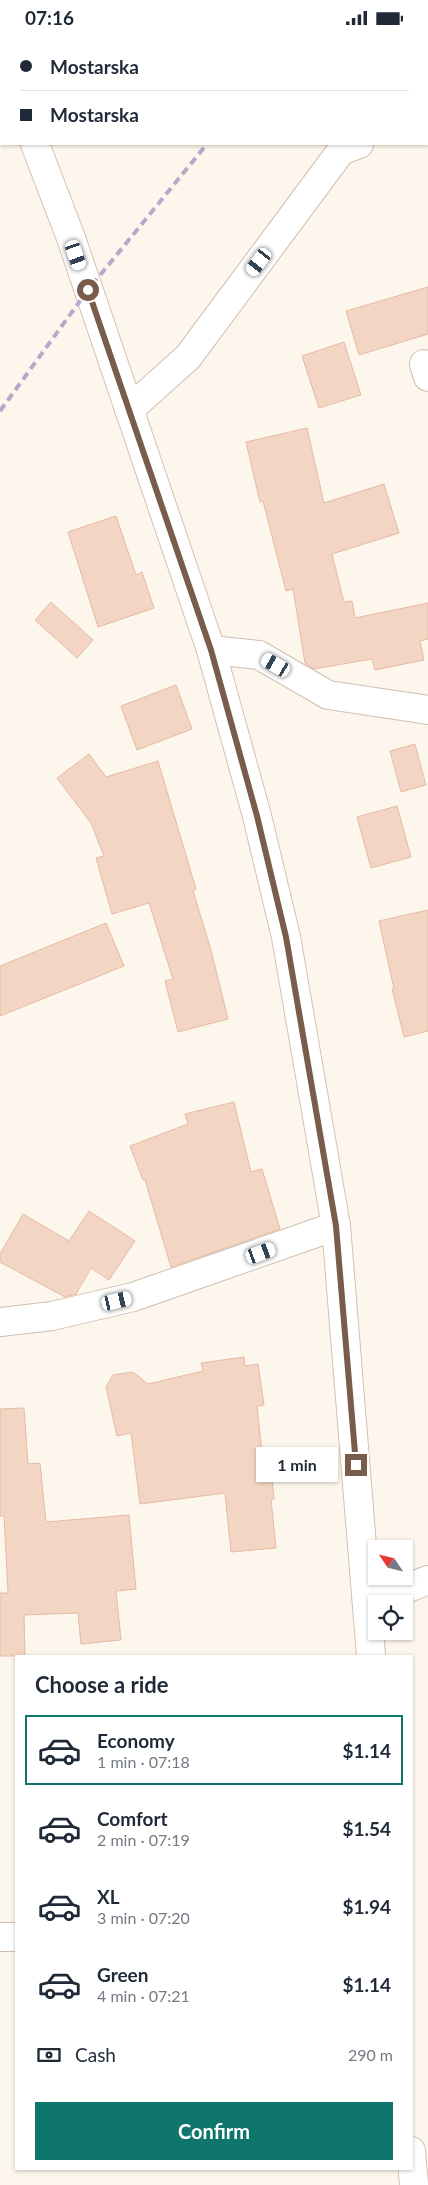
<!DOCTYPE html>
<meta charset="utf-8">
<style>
:root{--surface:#fff;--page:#f6f6f7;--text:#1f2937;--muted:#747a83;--line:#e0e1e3;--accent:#0f766e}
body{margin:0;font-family:Lato,sans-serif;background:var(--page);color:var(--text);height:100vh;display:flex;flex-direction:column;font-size:19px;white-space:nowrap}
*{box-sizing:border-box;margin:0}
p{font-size:16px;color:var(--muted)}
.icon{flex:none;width:28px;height:28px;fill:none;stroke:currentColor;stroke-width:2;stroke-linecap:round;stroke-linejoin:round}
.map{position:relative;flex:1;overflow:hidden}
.details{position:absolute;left:15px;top:1620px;width:398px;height:515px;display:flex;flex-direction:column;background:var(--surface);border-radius:0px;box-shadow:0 1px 4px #0004}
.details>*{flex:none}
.banner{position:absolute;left:0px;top:0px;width:429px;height:110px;box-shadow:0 1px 4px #0004;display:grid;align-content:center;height:110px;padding:0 20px;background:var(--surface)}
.needle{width:32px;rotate:305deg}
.buttons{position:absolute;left:368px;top:1505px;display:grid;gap:10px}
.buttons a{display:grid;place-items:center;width:45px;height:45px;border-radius:0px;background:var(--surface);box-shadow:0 1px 4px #0004;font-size:25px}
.end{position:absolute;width:22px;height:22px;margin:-11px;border:6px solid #7a5c4d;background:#fff;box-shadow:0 0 0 2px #fff}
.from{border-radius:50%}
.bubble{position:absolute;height:35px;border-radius:0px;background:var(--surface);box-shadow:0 1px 4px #0004;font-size:16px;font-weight:700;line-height:35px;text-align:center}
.car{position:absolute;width:15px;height:30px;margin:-15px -8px;border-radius:6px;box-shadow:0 0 4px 1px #0007;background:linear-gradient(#fff 24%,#345 0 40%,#fff 0 76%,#345 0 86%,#fff 0)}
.banner b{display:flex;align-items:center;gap:18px;height:48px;font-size:19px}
.banner b+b{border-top:1px solid var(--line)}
.banner i{width:12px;height:12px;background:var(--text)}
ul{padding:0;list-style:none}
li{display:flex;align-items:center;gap:15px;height:70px;margin:0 10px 8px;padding:0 10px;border:2px solid transparent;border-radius:0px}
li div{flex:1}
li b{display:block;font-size:19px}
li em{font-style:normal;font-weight:700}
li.selected{border-color:var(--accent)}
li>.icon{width:45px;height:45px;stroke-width:1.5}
h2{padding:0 20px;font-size:22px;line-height:60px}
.pay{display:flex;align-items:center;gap:12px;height:55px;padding:0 20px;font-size:19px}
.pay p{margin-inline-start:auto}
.cta{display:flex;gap:10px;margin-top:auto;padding:10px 20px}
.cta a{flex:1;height:58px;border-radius:0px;background:var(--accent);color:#fff;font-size:20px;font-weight:700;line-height:58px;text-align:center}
.status{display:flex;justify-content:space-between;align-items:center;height:35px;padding:0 25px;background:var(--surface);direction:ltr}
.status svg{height:14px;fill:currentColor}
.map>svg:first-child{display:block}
</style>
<div class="status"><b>07:16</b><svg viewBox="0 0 49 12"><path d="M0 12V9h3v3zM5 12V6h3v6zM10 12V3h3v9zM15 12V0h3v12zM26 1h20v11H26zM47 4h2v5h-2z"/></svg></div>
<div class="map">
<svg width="428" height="2150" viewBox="0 0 428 2150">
<rect width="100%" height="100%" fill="#fdf6ec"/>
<path fill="#f3d5c3" stroke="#e6bba3" d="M428 252V299L359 320 346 276Z
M344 307 361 360 319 373 302 321Z
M307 393 324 468 384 449 399 498 332 519 344 567 352 566 355 583 428 568V604L420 606 424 625 375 635 372 624 314 634 305 628 293 554 286 556 263 466 260 467 246 407Z
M116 481 136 540 142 537 154 573 98 592 68 497Z
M51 567 93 605 77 623 35 585Z
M176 650 192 694 137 715 121 671Z
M415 709 426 750 401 757 390 716Z
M89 719 106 742 158 726 196 854 193 856 211 915 228 984 178 997 165 946 173 944 149 868 112 879 96 823 104 821 91 788 57 743Z
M397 771 411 822 371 833 357 782Z
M428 875V996L404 1002 392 954H394L379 886Z
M106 888 124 931 0 981V931Z
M234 1067 251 1137 262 1134 280 1194 171 1232 145 1145H143L130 1111 188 1089 185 1079Z
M89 1176 135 1206 109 1245 91 1233 76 1259 65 1262 0 1227V1219L23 1179 69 1206Z
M244 1322 245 1331 258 1329 264 1370 257 1371 264 1436H271L274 1464H271L276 1513 231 1517 225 1458 140 1469 131 1398 117 1401 106 1352 113 1340 133 1337 148 1349 203 1336 201 1328Z
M24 1373 28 1429 40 1428 46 1487 129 1480 136 1554 116 1556 121 1605 81 1609 78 1578 24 1580 25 1621H0V1558H8L4 1481H0V1374Z"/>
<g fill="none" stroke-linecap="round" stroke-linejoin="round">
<g stroke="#d1beb0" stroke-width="30">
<path id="minor" d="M91 1 92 0
M428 93V92
M424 329 428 342
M129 375 188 322 341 116 359 109
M211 615 259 620 328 660 428 675
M0 1287 52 1281 133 1262 336 1191
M0 1902H16"/>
</g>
<g stroke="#d1beb0" stroke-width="30">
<path id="tertiary" d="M367 1570 428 1545"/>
</g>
<g stroke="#d6c0b0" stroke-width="30">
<path id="secondary" d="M0 41 1 43
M35 109 71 203 211 615 257 781 286 902 336 1191 371 1621
M411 2116 414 2150"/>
</g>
<use href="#minor" stroke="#fff" stroke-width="28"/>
<use href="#tertiary" stroke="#fff" stroke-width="28"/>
<use href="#secondary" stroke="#fff" stroke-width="28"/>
<path stroke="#b9a8c9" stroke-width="4" stroke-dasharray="8 5" stroke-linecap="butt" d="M294 1 295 0
M0 376 88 255 207 109"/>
</g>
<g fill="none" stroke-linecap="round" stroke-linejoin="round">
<path stroke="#7a5c4d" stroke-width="6" d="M88 255 211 615 257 781 286 902 336 1191 356 1430"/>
</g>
</svg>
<div class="buttons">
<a><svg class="needle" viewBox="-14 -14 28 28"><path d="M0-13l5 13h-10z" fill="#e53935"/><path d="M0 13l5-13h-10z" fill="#747a83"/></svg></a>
<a><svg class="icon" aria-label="locate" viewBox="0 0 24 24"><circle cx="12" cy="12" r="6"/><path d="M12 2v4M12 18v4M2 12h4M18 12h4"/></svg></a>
</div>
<i class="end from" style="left:88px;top:255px"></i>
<i class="end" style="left:356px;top:1430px"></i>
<div class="bubble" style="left:256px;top:1412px;width:82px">1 min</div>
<i class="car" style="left:76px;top:220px;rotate:161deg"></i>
<i class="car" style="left:259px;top:227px;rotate:217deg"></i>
<i class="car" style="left:276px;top:630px;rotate:300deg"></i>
<i class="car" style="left:261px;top:1218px;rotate:70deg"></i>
<i class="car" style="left:117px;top:1266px;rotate:77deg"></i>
<div class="banner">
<b><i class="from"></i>Mostarska</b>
<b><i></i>Mostarska</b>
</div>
<section class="details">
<h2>Choose a ride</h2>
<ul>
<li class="selected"><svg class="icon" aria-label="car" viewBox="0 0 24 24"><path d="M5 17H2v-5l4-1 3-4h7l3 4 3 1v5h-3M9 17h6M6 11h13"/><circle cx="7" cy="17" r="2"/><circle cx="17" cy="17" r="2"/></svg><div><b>Economy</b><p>1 min · 07:18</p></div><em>$1.14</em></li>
<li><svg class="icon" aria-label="car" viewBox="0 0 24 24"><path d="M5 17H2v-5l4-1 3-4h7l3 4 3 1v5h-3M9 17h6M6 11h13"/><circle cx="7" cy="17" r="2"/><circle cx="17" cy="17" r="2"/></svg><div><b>Comfort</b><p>2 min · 07:19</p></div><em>$1.54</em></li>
<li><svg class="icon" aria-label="car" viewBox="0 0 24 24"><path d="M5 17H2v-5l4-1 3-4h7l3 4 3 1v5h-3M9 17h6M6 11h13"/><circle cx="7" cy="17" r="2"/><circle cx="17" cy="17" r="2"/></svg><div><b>XL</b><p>3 min · 07:20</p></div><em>$1.94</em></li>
<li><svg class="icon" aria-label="car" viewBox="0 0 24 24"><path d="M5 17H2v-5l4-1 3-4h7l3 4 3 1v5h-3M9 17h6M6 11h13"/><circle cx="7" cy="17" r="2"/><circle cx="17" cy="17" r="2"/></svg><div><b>Green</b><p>4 min · 07:21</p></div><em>$1.14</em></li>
</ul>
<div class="pay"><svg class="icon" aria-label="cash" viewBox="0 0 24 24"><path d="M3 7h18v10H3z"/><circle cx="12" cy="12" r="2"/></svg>Cash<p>290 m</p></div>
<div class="cta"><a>Confirm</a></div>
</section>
</div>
